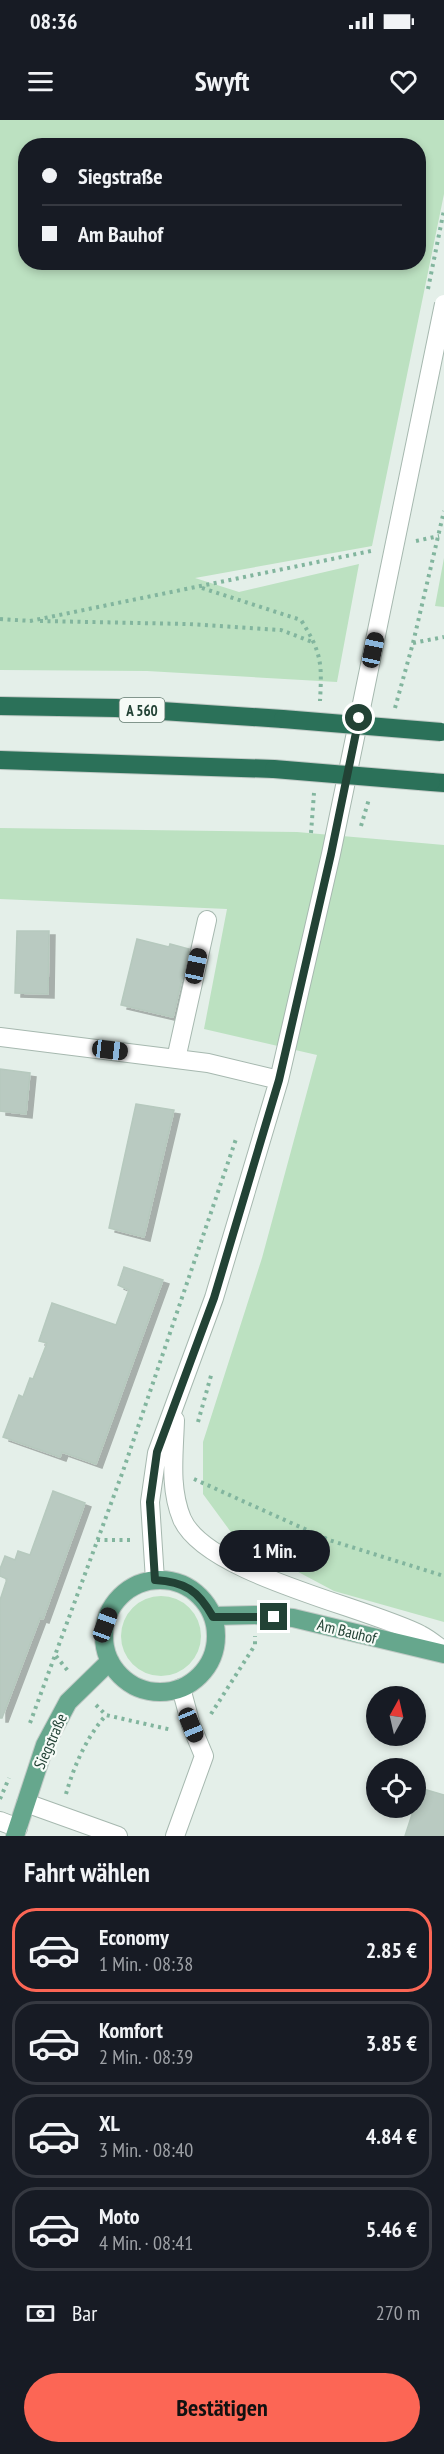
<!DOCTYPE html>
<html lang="de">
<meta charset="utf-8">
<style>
:root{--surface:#171b24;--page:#242831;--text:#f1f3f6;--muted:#9ea1a6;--line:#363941;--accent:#fc6655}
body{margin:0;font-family:"PT Sans Narrow",sans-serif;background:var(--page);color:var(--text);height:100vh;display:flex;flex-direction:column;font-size:22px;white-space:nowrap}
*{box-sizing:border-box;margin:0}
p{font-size:20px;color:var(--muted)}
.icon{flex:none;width:33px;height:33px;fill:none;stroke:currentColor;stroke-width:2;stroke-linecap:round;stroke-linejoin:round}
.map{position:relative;height:1716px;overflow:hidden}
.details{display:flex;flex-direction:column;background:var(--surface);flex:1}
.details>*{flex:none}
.banner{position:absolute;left:18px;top:18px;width:408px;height:132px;border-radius:24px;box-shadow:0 3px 9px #0003;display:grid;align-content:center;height:132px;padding:0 24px;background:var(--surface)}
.needle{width:39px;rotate:8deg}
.tools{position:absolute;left:366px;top:1566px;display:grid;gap:12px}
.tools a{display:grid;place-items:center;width:60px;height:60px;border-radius:50%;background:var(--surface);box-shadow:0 3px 9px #0003;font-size:30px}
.end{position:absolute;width:27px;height:27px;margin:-14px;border:8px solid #224235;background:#fff;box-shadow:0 0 0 3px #fff}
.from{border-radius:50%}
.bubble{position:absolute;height:42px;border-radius:21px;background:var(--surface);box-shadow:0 3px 9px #0003;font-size:20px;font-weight:700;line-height:42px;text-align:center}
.car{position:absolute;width:18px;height:36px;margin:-18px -9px;border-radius:8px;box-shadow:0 0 4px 2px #0007;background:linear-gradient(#222 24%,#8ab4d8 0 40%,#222 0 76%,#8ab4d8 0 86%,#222 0)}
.banner b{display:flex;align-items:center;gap:21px;height:57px;font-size:22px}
.banner b+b{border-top:2px solid var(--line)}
.banner i{width:15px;height:15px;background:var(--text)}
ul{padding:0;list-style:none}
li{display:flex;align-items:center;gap:18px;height:84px;margin:0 12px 9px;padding:0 12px;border:3px solid var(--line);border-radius:24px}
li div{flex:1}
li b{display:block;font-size:22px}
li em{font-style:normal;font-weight:700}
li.selected{border-color:var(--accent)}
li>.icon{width:54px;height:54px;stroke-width:1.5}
h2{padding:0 24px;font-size:27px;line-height:72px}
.pay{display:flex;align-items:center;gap:15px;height:66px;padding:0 24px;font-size:22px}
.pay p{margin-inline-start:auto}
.action{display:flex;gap:12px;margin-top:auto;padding:12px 24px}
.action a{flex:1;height:69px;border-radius:36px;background:var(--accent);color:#111;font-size:24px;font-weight:700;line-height:69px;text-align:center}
.status{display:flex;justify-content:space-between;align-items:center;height:42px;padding:0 30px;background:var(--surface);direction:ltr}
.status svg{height:16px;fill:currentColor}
header{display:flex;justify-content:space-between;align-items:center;height:78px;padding:0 24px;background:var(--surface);font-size:27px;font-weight:700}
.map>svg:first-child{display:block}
</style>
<div class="status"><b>08:36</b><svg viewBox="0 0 49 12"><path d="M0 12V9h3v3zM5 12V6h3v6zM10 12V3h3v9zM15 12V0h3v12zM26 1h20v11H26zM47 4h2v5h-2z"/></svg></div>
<header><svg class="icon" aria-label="menu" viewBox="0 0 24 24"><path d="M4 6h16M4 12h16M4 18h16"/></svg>Swyft<svg class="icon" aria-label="heart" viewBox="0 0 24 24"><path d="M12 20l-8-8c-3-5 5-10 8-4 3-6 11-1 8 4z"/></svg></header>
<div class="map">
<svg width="444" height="1716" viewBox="0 0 444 1716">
<defs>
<filter id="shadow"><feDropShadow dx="6" dy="4" stdDeviation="0" flood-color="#0004"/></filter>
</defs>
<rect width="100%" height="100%" fill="#e4efe9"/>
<path fill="#bce1c1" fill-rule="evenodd" d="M0 0H444V74L372 426 195 458 239 472 359 444 337 562 147 551 0 550ZM26 26H418V142H26Z
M444 438V487L435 486Z
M0 708 297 712 444 725V1502L334 1471 236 1419 203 1374V1322L262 1138 317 935 204 909 227 789 0 779Z
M121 1516a40 40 0 1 1 80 0a40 40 0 1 1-80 0Z"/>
<path fill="#b9cac1" stroke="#b6c9be" stroke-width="1.5" filter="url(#shadow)" d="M17 811H49L48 874 15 873Z
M137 819 169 827 170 824 189 829 173 897 121 885Z
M0 949 30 953 26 994 0 991Z
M136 984 174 990 144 1117 109 1108Z
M124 1147 163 1160 96 1344 62 1332 60 1337 3 1317 19 1275 23 1277 30 1258 33 1259 47 1223 39 1221 52 1183 116 1205 129 1170 118 1165Z
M53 1371 85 1383 43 1499 40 1498 2 1598H0V1480L7 1459 0 1456V1449L5 1436 15 1440 18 1431 30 1435Z
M420 1668 444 1675V1716H405L414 1688H416Z"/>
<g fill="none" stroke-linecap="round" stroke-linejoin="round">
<g stroke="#a6b8af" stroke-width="20">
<path id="minor" d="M0 917 208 943 279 960
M176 939 207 800
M175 1300C174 1334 169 1368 182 1399 207 1455 368 1487 421 1515 429 1519 437 1526 444 1531
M155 1460 150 1382 157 1333 214 1178 279 960 331 734 373 530
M26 1683 118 1716
M0 1701 18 1708
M175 1716 204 1636 191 1605 181 1568"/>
</g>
<g stroke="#c1cac6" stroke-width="20">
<path id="major" d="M104 1516a56 56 0 1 1 112 0a56 56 0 1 1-112 0Z
M213 1496 255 1495 293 1498 444 1534
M15 1716 45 1625 68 1582 110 1541"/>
</g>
<g stroke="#c1cac6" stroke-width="20">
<path id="highway" d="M0 586 116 588 283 599
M0 640 274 649
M431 662 444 663"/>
</g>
<path stroke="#82b59e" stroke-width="4" stroke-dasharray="3 4.5" stroke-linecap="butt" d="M416 421 439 416
M202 468 301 500C322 533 322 544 320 581
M0 499 32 501
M30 501 371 431
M40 501 188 504 281 510 315 523
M413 523 444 517
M395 588 413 523 444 391
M361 706 369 679
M311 713 314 673
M198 1302 212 1252
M194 1359 329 1420 444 1456
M97 1420H132
M56 1536 68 1551
M96 1585 106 1595 172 1610
M211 1594 255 1525V1516
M30 1603 123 1351 237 1016
M66 1674C74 1646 86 1618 106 1595
M0 1679 9 1658"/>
<use href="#minor" stroke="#fff" stroke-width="18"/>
<use href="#major" stroke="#66a78d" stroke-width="18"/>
<use href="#highway" stroke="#2b7159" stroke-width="18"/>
<g stroke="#a6b8af" stroke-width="20" stroke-linecap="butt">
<path id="minor-bridge" d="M373 530 444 184"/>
</g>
<g stroke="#c1cac6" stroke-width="20" stroke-linecap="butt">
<path id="highway-bridge" d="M283 599 441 612
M274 649 431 662"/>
</g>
<path stroke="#82b59e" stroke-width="4" stroke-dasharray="3 4.5" stroke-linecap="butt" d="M428 169 444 90"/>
<use href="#minor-bridge" stroke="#fff" stroke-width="18"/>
<use href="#highway-bridge" stroke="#2b7159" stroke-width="18"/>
</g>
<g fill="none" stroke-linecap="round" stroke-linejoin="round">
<path stroke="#224235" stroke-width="8" d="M274 1497H213C198 1470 185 1462 155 1460L150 1382 157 1332 214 1178 279 960 331 734 359 598"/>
</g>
<g text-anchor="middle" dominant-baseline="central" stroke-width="4.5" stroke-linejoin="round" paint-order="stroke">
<rect fill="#f6fbf7" stroke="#627a6f" stroke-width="1.5" x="119.5" y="578" width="45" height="24" rx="4.5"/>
<g font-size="15" font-weight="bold" fill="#224235">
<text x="142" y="590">A 560</text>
</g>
<g font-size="16" fill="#224235" stroke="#f6fbf7">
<text transform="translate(347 1511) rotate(14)">Am Bauhof</text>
<text transform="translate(50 1621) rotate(-66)">Siegstraße</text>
</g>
</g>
</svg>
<div class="tools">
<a><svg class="needle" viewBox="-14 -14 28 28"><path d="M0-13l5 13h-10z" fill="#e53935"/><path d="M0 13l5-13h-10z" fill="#9ea1a6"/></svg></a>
<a><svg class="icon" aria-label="locate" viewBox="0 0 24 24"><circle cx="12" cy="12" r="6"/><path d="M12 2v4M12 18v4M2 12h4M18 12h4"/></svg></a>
</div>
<i class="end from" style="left:359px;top:598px"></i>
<i class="end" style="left:274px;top:1497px"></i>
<div class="bubble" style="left:219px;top:1410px;width:111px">1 Min.</div>
<i class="car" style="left:373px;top:530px;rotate:12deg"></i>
<i class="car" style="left:196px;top:846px;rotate:12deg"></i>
<i class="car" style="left:110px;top:930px;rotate:97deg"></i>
<i class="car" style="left:105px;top:1505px;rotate:20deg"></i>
<i class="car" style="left:191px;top:1605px;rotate:158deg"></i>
<div class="banner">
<b><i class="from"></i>Siegstraße</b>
<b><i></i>Am Bauhof</b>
</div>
</div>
<section class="details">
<h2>Fahrt wählen</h2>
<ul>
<li class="selected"><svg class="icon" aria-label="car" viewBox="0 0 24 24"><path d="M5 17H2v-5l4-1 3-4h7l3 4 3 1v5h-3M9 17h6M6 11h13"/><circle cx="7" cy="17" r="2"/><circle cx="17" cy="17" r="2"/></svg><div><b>Economy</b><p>1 Min. · 08:38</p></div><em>2.85 €</em></li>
<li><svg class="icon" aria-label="car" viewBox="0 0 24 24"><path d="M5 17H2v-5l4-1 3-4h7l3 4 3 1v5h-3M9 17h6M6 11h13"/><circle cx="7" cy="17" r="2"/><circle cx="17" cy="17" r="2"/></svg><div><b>Komfort</b><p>2 Min. · 08:39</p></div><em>3.85 €</em></li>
<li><svg class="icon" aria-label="car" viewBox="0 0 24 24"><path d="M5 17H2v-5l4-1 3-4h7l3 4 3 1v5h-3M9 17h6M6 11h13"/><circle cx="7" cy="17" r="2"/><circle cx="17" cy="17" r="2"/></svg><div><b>XL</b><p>3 Min. · 08:40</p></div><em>4.84 €</em></li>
<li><svg class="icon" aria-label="car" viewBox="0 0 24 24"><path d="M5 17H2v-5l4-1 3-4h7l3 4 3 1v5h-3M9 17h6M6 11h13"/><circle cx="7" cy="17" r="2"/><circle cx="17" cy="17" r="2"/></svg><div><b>Moto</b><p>4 Min. · 08:41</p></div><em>5.46 €</em></li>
</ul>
<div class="pay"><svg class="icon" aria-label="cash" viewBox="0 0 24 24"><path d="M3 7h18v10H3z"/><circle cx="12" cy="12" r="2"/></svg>Bar<p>270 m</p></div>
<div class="action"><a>Bestätigen</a></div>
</section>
